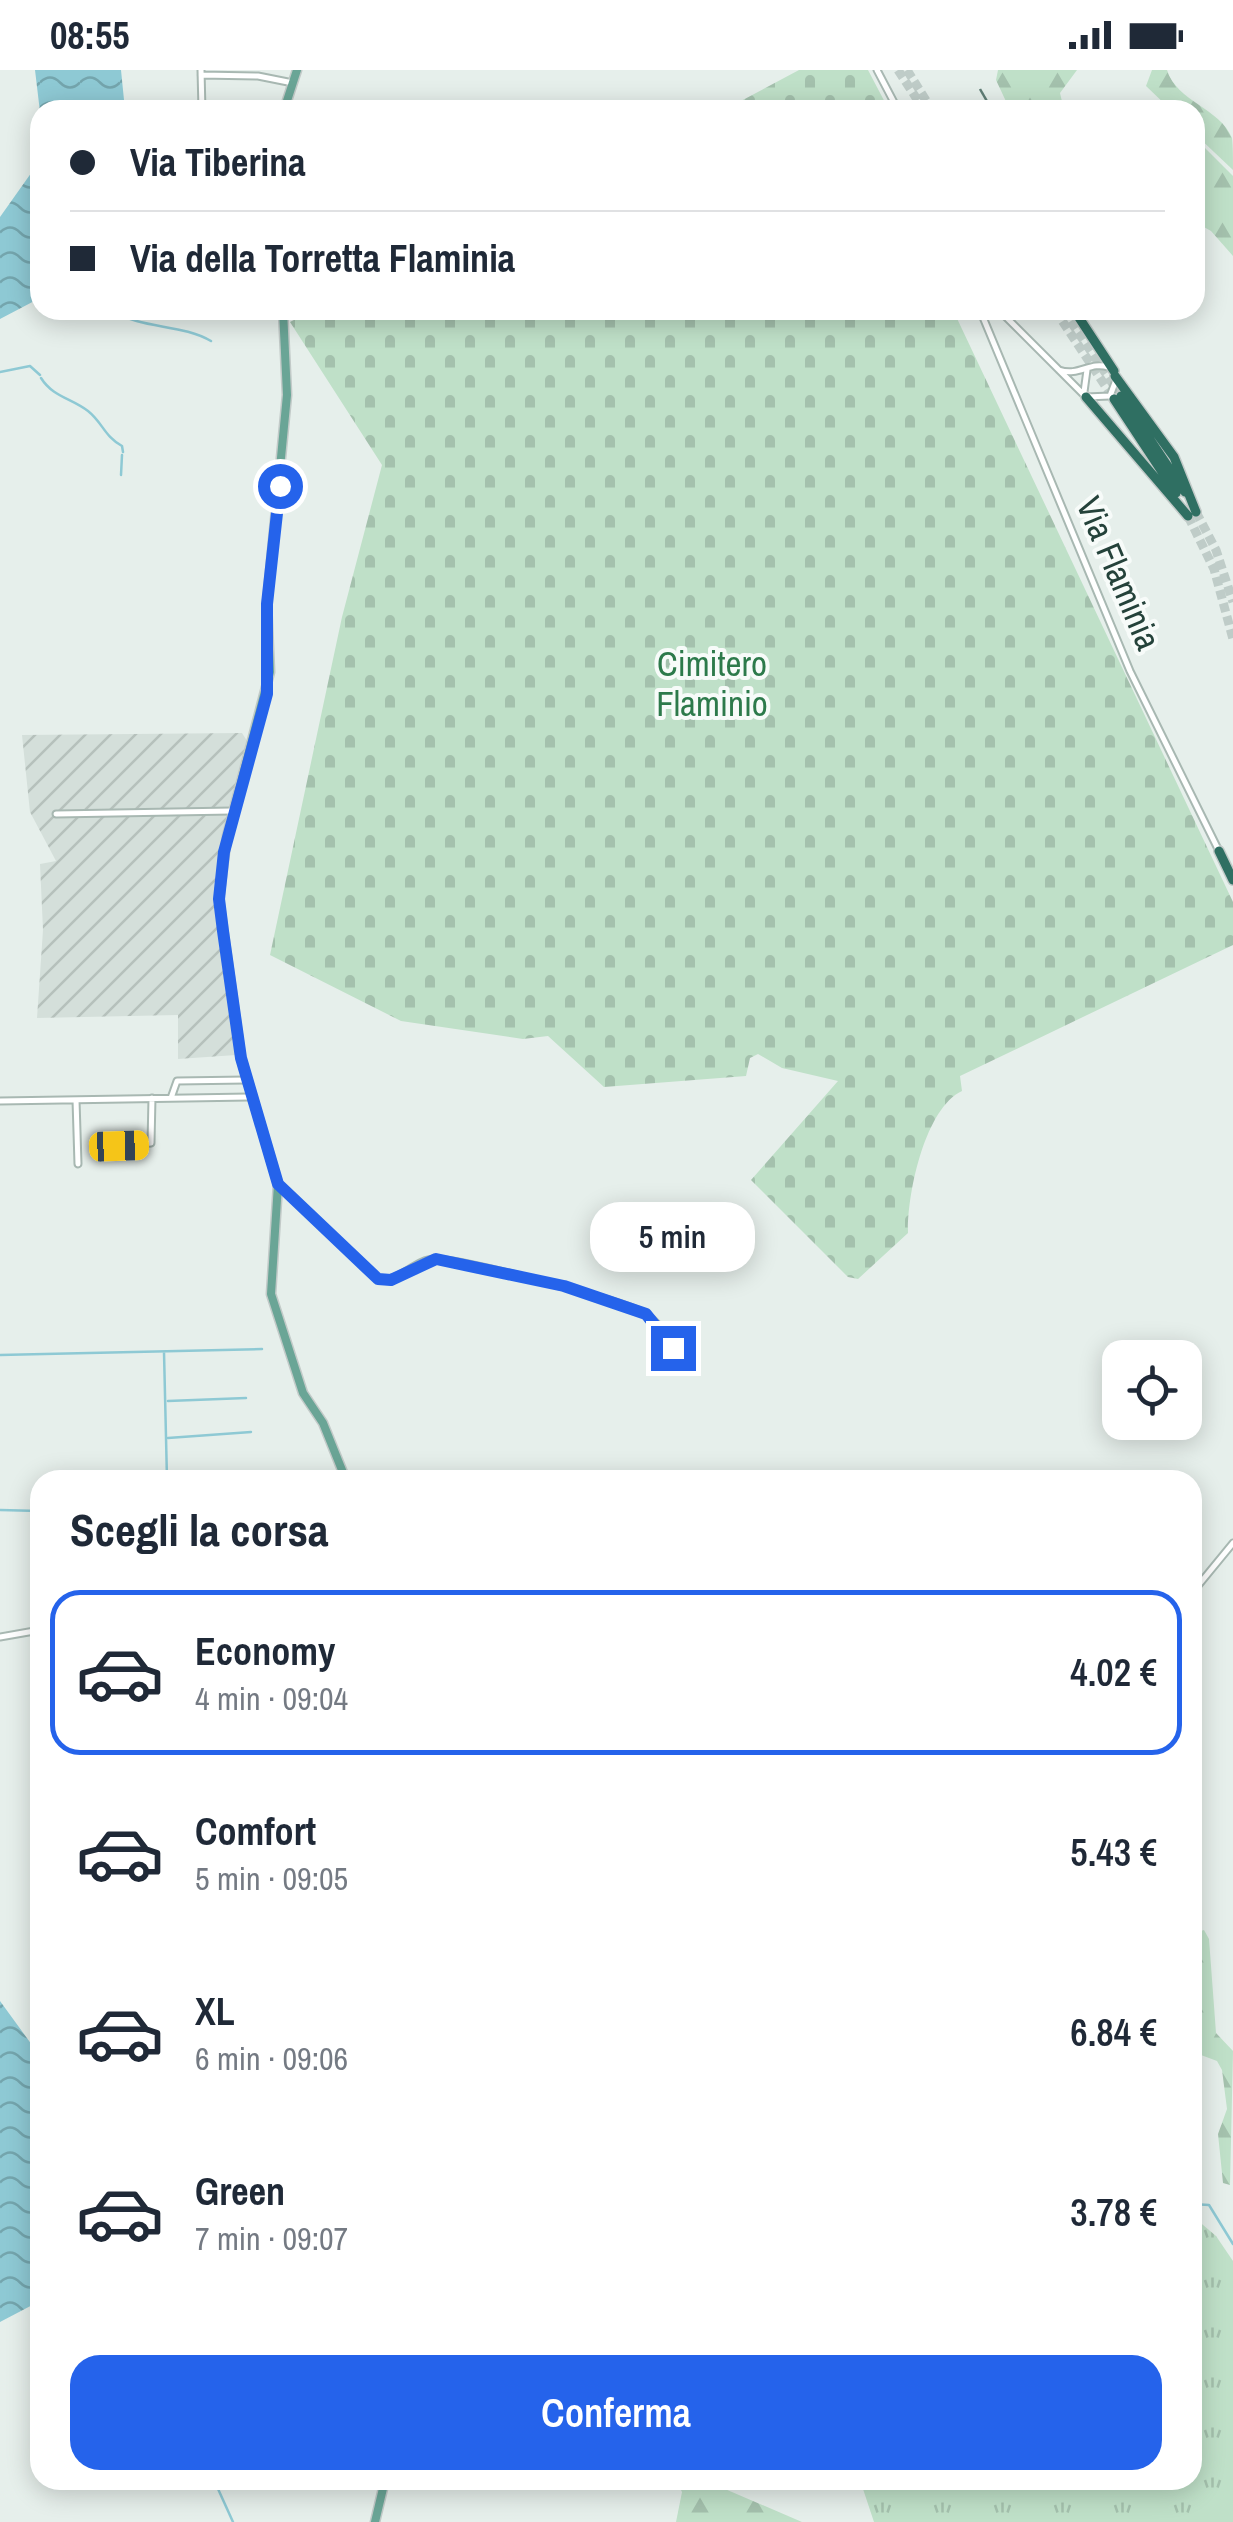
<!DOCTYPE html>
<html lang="it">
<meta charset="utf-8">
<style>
:root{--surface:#fff;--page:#f2f2f3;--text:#1f2937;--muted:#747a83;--line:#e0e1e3;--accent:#2563eb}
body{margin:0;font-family:"Archivo Narrow",sans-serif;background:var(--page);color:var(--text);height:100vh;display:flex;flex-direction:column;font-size:38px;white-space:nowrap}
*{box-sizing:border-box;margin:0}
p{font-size:32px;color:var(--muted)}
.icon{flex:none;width:55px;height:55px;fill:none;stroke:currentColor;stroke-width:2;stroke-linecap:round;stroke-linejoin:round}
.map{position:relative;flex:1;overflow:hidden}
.side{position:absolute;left:30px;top:1400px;width:1172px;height:1020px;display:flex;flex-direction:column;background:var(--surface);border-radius:30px;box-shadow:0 5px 25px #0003}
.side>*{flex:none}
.top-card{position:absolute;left:30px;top:30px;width:1175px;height:220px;border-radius:30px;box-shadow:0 5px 25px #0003;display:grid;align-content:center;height:220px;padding:0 40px;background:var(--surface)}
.fabs{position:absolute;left:1102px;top:1270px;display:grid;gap:20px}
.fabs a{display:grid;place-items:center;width:100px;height:100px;border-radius:20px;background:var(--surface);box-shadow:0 5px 25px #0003;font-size:50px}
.end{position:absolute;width:45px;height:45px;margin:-22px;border:12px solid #2563eb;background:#fff;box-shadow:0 0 0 5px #fff}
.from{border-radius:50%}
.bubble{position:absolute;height:70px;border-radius:30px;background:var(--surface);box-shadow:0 5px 25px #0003;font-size:32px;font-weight:600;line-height:70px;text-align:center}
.car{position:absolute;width:30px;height:60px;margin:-30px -15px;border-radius:12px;box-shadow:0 0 8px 2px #0007;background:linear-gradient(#f5c518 24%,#345 0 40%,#f5c518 0 76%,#345 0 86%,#f5c518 0)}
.top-card b{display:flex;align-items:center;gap:35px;height:95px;font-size:38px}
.top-card b+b{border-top:2px solid var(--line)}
.top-card i{width:25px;height:25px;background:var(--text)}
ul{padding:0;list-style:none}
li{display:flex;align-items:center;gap:30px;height:165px;margin:0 20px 15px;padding:0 20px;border:5px solid transparent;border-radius:30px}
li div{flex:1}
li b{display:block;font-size:38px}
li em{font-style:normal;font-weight:600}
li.on{border-color:var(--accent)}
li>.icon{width:90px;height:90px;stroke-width:1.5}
h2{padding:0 40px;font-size:45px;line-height:120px}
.action{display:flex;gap:20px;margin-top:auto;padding:20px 40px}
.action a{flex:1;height:115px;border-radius:30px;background:var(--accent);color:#fff;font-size:40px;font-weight:600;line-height:115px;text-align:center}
.status{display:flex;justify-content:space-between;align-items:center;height:70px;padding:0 50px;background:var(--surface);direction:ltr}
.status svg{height:28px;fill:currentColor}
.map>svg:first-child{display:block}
</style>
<div class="status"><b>08:55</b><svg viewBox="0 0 49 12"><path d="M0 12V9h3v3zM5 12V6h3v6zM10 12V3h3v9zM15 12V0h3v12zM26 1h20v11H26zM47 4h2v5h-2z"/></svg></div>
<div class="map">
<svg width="1233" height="2452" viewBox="0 0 1233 2452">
<defs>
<pattern id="industrial-furrows" width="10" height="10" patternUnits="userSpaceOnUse" patternTransform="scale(2.5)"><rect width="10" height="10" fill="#d4dfda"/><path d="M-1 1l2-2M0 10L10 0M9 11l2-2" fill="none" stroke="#b6c1bc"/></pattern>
<pattern id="grass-tufts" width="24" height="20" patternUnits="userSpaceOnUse" patternTransform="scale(2.5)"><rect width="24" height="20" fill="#bfe0c8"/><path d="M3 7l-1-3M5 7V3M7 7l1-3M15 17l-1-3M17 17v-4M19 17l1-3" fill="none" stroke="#a4c1ad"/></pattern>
<pattern id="forest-firs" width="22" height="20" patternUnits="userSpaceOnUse" patternTransform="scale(2.5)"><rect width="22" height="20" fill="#bfe0c8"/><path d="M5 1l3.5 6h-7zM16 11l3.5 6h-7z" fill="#a4c1ad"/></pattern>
<pattern id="cemetery-stones" width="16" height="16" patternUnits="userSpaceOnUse" patternTransform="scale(2.5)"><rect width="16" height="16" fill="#bfe0c8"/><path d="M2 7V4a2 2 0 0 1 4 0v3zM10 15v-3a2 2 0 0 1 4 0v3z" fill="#a4c1ad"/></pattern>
<pattern id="water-waves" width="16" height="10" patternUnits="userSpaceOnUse" patternTransform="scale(2.5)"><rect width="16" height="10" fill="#8ec9d4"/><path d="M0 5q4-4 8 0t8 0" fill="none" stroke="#74a5ad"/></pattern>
</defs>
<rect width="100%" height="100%" fill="#e6efeb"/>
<path fill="url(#industrial-furrows)" d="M242 663 249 674 221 775 214 833 236 985 178 989V945L37 948 43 860 40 794 56 791 30 742 22 665Z"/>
<path fill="url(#grass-tufts)" d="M1196 2149 1216 2166 1233 2191V2452H874L860 2410H1192L1193 2150Z"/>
<path fill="url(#forest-firs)" d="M998 0H1077L1060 23 1064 40H1010L996 10Z
M1152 0H1167C1177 32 1220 38 1232 68 1233 76 1233 91 1233 100L1195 64V40H1171L1146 16Z
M1195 68 1233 106V186L1211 161 1195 152Z
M1204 1860 1209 1869 1216 1963 1233 1981 1230 2115 1223 2113 1218 2064 1227 2039 1222 2000 1217 1991 1193 1982V1893L1199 1886 1198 1862Z
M676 2410H704L802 2452H676L682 2422Z"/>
<path fill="url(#cemetery-stones)" d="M799 0H868L889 40H724Z
M313 240H953L1233 832V875L960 1006 962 1021C925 1038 907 1124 908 1163L858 1209 848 1207 751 1110 838 1011 782 998 758 984 750 988 746 1006 604 1017 548 966 523 969 401 951 270 885 342 547 382 395 290 252Z"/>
<path fill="url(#water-waves)" d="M35 0H121L125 40 40 42Z
M40 74V228L0 249V147L34 99Z
M0 1931 40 1986V2231L0 2252Z"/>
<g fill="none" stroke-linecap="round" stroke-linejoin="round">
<path stroke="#8ec9d4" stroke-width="2.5" d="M69 240H92
M113 240C140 260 181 253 211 271
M0 302 30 296 40 305
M41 308C53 327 71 328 88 341 103 353 104 366 122 376L123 382
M121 405 122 385
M164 1282 167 1410
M0 1285 262 1279
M168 1331 246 1328
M168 1368 251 1362
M167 1407H305
M0 1440 40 1441
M1192 2134 1209 2135 1233 2174
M214 2410 233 2452"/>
<path stroke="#bfccc8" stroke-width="9" stroke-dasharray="9 4.5" stroke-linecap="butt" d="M898 0 924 40
M907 0 932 40
M1055 240 1114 329
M1063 240 1121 326
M1196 442 1216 480 1233 532
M1188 446 1214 499 1233 569"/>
<g stroke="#a8b8b2" stroke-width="9">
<path id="minor" d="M201 0 202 40
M877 0 898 40
M201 5 258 6 293 13
M980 240 1130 601 1219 781
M981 240 1002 244
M999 240 1086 327 1110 326 1116 310
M1059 300C1079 307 1090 291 1108 297
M1084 322 1087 300
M56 744 232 741
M171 1028 177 1011 246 1010
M76 1030 78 1094
M0 1031 249 1027
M119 1077 151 1073 152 1028
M278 1114 378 1209C399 1214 414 1189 435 1189 461 1189 626 1231 646 1244 660 1254 678 1279 675 1296
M1192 1523 1233 1473
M0 1567 40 1560"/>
</g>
<g stroke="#c2cac8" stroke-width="11">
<path id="major" d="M284 40 297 0
M283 240 287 325 267 534 270 602 227 766 219 829 241 988 278 1114 271 1224 303 1323 323 1353 346 1410
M375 2452 385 2410"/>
</g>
<g stroke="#c2cac8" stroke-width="12">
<path id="highway" d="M1074 240 1114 301
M1115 306 1174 387 1196 442
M1121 326 1185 422
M1086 327 1188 446
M1114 329 1176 423
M1219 781 1233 810"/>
</g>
<use href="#minor" stroke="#fff" stroke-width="5"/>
<use href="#major" stroke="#6aa596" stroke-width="8"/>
<use href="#highway" stroke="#2f6f62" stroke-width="9"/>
<path stroke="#5f7d75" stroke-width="2.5" stroke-dasharray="20 10" stroke-linecap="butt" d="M980 19 992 40"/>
</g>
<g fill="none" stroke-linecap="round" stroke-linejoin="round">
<path stroke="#2563eb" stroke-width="12" d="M280 416 267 534V624L224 782 219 829 223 861 241 988 278 1114 378 1209 391 1210 436 1189 564 1216 646 1244 673 1278"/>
</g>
<g text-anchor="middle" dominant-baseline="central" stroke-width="8" stroke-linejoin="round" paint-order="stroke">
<g font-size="35" fill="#24423a" stroke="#f7fbf9">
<text transform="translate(1119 503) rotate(67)">Via Flaminia</text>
</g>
<g font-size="35" fill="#2d7a4b" stroke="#f7fbf9">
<text x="712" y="593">Cimitero<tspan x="712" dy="40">Flaminio</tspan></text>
</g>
</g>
</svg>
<div class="fabs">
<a><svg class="icon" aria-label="locate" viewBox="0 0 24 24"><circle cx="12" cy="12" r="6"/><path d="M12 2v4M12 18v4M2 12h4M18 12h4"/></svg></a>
</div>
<i class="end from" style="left:280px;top:416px"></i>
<i class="end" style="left:673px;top:1278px"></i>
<div class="bubble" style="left:590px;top:1132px;width:165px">5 min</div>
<i class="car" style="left:119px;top:1076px;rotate:88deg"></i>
<div class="top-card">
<b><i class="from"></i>Via Tiberina</b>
<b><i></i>Via della Torretta Flaminia</b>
</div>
<section class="side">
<h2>Scegli la corsa</h2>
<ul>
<li class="on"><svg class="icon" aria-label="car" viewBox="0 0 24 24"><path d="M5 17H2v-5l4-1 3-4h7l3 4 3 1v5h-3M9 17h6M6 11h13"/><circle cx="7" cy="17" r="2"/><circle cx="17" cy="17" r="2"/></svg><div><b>Economy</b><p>4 min · 09:04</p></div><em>4.02 €</em></li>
<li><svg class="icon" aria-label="car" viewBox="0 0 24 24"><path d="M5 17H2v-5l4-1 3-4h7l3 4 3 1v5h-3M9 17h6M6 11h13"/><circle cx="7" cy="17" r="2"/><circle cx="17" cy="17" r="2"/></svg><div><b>Comfort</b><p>5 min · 09:05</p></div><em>5.43 €</em></li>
<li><svg class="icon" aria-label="car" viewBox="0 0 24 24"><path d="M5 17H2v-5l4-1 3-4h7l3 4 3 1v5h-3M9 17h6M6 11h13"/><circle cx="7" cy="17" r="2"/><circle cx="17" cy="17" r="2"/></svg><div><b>XL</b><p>6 min · 09:06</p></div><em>6.84 €</em></li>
<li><svg class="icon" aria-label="car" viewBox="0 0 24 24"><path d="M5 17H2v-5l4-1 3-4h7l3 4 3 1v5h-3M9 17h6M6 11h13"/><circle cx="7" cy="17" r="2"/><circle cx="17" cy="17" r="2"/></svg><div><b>Green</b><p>7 min · 09:07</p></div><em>3.78 €</em></li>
</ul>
<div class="action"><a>Conferma</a></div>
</section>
</div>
